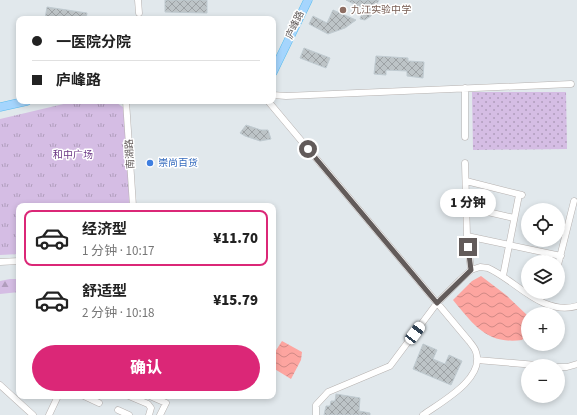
<!DOCTYPE html>
<html lang="zh">
<meta charset="utf-8">
<style>
:root{--surface:#fff;--page:#f6f6f6;--text:#222;--muted:#767676;--line:#e0e0e0;--accent:#db2777}
body{margin:0;font-family:"Source Sans 3","Noto Sans SC",sans-serif;background:var(--page);color:var(--text);height:100vh;display:flex;flex-direction:column;font-size:15px;white-space:nowrap}
*{box-sizing:border-box;margin:0}
p{font-size:13px;color:var(--muted)}
.icon{flex:none;width:22px;height:22px;fill:none;stroke:currentColor;stroke-width:2;stroke-linecap:round;stroke-linejoin:round}
.map{position:relative;flex:1;overflow:hidden}
.details{position:absolute;left:16px;top:203px;width:260px;height:196px;display:flex;flex-direction:column;background:var(--surface);border-radius:8px;box-shadow:0 2px 6px #0003}
.details>*{flex:none}
.guide{position:absolute;left:16px;top:16px;width:260px;height:88px;border-radius:8px;box-shadow:0 2px 6px #0003;display:grid;align-content:center;height:88px;padding:0 16px;background:var(--surface)}
.fabs{position:absolute;left:521px;top:203px;display:grid;gap:8px}
.fabs a{display:grid;place-items:center;width:44px;height:44px;border-radius:50%;background:var(--surface);box-shadow:0 2px 6px #0003;font-size:20px}
.end{position:absolute;width:18px;height:18px;margin:-9px;border:5px solid #625b5a;background:#fff;box-shadow:0 0 0 2px #fff}
.from{border-radius:50%}
.bubble{position:absolute;height:28px;border-radius:14px;background:var(--surface);box-shadow:0 2px 6px #0003;font-size:13px;font-weight:800;line-height:28px;text-align:center}
.car{position:absolute;width:12px;height:24px;margin:-12px -6px;border-radius:5px;box-shadow:0 0 3px 1px #0007;background:linear-gradient(#fff 24%,#345 0 40%,#fff 0 76%,#345 0 86%,#fff 0)}
.guide b{display:flex;align-items:center;gap:14px;height:38px;font-size:15px}
.guide b+b{border-top:1px solid var(--line)}
.guide i{width:10px;height:10px;background:var(--text)}
ul{padding:7px 0 0;list-style:none}
li{display:flex;align-items:center;gap:12px;height:56px;margin:0 8px 6px;padding:0 8px;border:2px solid transparent;border-radius:8px}
li div{flex:1}
li b{display:block;font-size:15px}
li em{font-style:normal;font-weight:800}
li.on{border-color:var(--accent)}
li>.icon{width:36px;height:36px;stroke-width:1.5}
.cta{display:flex;gap:8px;margin-top:auto;padding:8px 16px}
.cta a{flex:1;height:46px;border-radius:24px;background:var(--accent);color:#fff;font-size:16px;font-weight:800;line-height:46px;text-align:center}
.map>svg:first-child{display:block}
</style>
<div class="map">
<svg width="577" height="415" viewBox="0 0 577 415">
<defs>
<pattern id="grass-dots" width="8" height="8" patternUnits="userSpaceOnUse"><rect width="8" height="8" fill="#d5bde4"/><path d="M2 2h.1M6 6h.1" fill="none" stroke="#b09dbc" stroke-width="1.8" stroke-linecap="round"/></pattern>
<pattern id="forest-firs" width="22" height="20" patternUnits="userSpaceOnUse"><rect width="22" height="20" fill="#d5bde4"/><path d="M5 1l3.5 6h-7zM16 11l3.5 6h-7z" fill="#b09dbc"/></pattern>
<pattern id="park-tufts" width="24" height="20" patternUnits="userSpaceOnUse"><rect width="24" height="20" fill="#d5bde4"/><path d="M3 7l-1-3M5 7V3M7 7l1-3M15 17l-1-3M17 17v-4M19 17l1-3" fill="none" stroke="#b09dbc"/></pattern>
<pattern id="water-waves" width="16" height="10" patternUnits="userSpaceOnUse"><rect width="16" height="10" fill="#fda5a0"/><path d="M0 5q4-4 8 0t8 0" fill="none" stroke="#d08985"/></pattern>
<pattern id="building-cross-hatch" width="8" height="8" patternUnits="userSpaceOnUse"><rect width="8" height="8" fill="#bdc4c7"/><path d="M0 0l8 8M0 8l8-8" fill="none" stroke="#9da2a5"/></pattern>
</defs>
<rect width="100%" height="100%" fill="#e1e8ec"/>
<path fill="url(#grass-dots)" d="M472 92H566L567 149 473 150Z"/>
<path fill="url(#forest-firs)" d="M10 279H19V292L0 294V281Z"/>
<path fill="url(#park-tufts)" d="M110 101 117 103 124 108 130 206H19V254L0 255V119L72 102Z"/>
<path fill="url(#water-waves)" d="M481 276 506 295 527 315 528 333 522 340C487 345 473 324 453 300L472 281Z
M282 341 302 352 301 360 291 379 273 368V355Z"/>
<path fill="url(#building-cross-hatch)" stroke="#c0cbd1" d="M165 0H207V13L165 12Z
M346 0H379L371 16 365 20 360 19 363 9Z
M47 7 87 13 86 19H45Z
M333 10 356 20 345 28 328 34 309 24 313 16 327 23Z
M304 48 330 58 326 68 300 58Z
M376 56 408 58V61L424 62 423 78 407 76V71L386 70V75L374 74Z
M246 125 261 130H268L271 139 260 141 245 136 240 133Z
M423 344 437 350 433 359 445 364 449 355 462 361 451 385 413 369Z
M336 394 360 398 359 411 370 413V415H324L326 406H330L331 401H335Z"/>
<g fill="none" stroke-linecap="round" stroke-linejoin="round">
<g stroke="#b6b1af" stroke-width="7">
<path id="minor" d="M138 0 139 13
M465 88V137
M273 95 286 96 571 84
M126 101 133 206
M268 101 469 341C472 345 475 348 476 352 485 379 441 402 423 415
M465 163 467 236 471 270
M466 181 522 195
M466 207 514 218
M467 236 561 256
M0 262 19 261
M558 265 574 201
M503 276 519 195
M477 360 548 366
M558 367H567L577 364
M0 385 33 415
M84 396 99 403
M129 396 148 404 151 408 149 415
M150 396 166 403 160 415
M118 410 129 415
M49 415 58 396
M316 415V405L328 392 390 366 437 303 460 280 471 270 480 267 488 268C517 281 542 316 577 306"/>
</g>
<g stroke="#58bcee" stroke-width="9">
<path id="major" d="M273 72 308 0
M0 107 27 101"/>
</g>
<use href="#minor" stroke="#fff" stroke-width="6"/>
<use href="#major" stroke="#a5d5fd" stroke-width="8"/>
</g>
<g fill="none" stroke-linecap="round" stroke-linejoin="round">
<path stroke="#625b5a" stroke-width="5" d="M308 149 437 303 471 270 468 247"/>
</g>
<circle fill="#8d6e63" stroke="#fff" stroke-width="1.5" cx="343" cy="10" r="4"/>
<circle fill="#3f7fe0" stroke="#fff" stroke-width="1.5" cx="150" cy="163" r="4"/>
<g text-anchor="middle" dominant-baseline="central" stroke-width="3" stroke-linejoin="round" paint-order="stroke">
<g font-size="10" fill="#785e54" stroke="#fff" text-anchor="start">
<text x="351" y="10">九江实验中学</text>
</g>
<g font-size="10" fill="#625b5a" stroke="#fff">
<text transform="translate(295 25) rotate(-65)">庐峰路</text>
<text transform="translate(130 154) rotate(-94)">南湖路</text>
</g>
<g font-size="10" fill="#6a3684" stroke="#fff">
<text x="73" y="155">和中广场</text>
</g>
<g font-size="10" fill="#366cbe" stroke="#fff" text-anchor="start">
<text x="158" y="163">崇尚百货</text>
</g>
</g>
</svg>
<div class="fabs">
<a><svg class="icon" aria-label="locate" viewBox="0 0 24 24"><circle cx="12" cy="12" r="6"/><path d="M12 2v4M12 18v4M2 12h4M18 12h4"/></svg></a>
<a><svg class="icon" aria-label="layers" viewBox="0 0 24 24"><path d="M12 4l9 5-9 5-9-5zM3 14l9 5 9-5"/></svg></a>
<a>+</a>
<a>−</a>
</div>
<i class="end from" style="left:308px;top:149px"></i>
<i class="end" style="left:468px;top:247px"></i>
<div class="bubble" style="left:440px;top:189px;width:56px">1 分钟</div>
<i class="car" style="left:415px;top:333px;rotate:37deg"></i>
<div class="guide">
<b><i class="from"></i>一医院分院</b>
<b><i></i>庐峰路</b>
</div>
<section class="details">
<ul>
<li class="on"><svg class="icon" aria-label="car" viewBox="0 0 24 24"><path d="M5 17H2v-5l4-1 3-4h7l3 4 3 1v5h-3M9 17h6M6 11h13"/><circle cx="7" cy="17" r="2"/><circle cx="17" cy="17" r="2"/></svg><div><b>经济型</b><p>1 分钟 · 10:17</p></div><em>¥11.70</em></li>
<li><svg class="icon" aria-label="car" viewBox="0 0 24 24"><path d="M5 17H2v-5l4-1 3-4h7l3 4 3 1v5h-3M9 17h6M6 11h13"/><circle cx="7" cy="17" r="2"/><circle cx="17" cy="17" r="2"/></svg><div><b>舒适型</b><p>2 分钟 · 10:18</p></div><em>¥15.79</em></li>
</ul>
<div class="cta"><a>确认</a></div>
</section>
</div>
